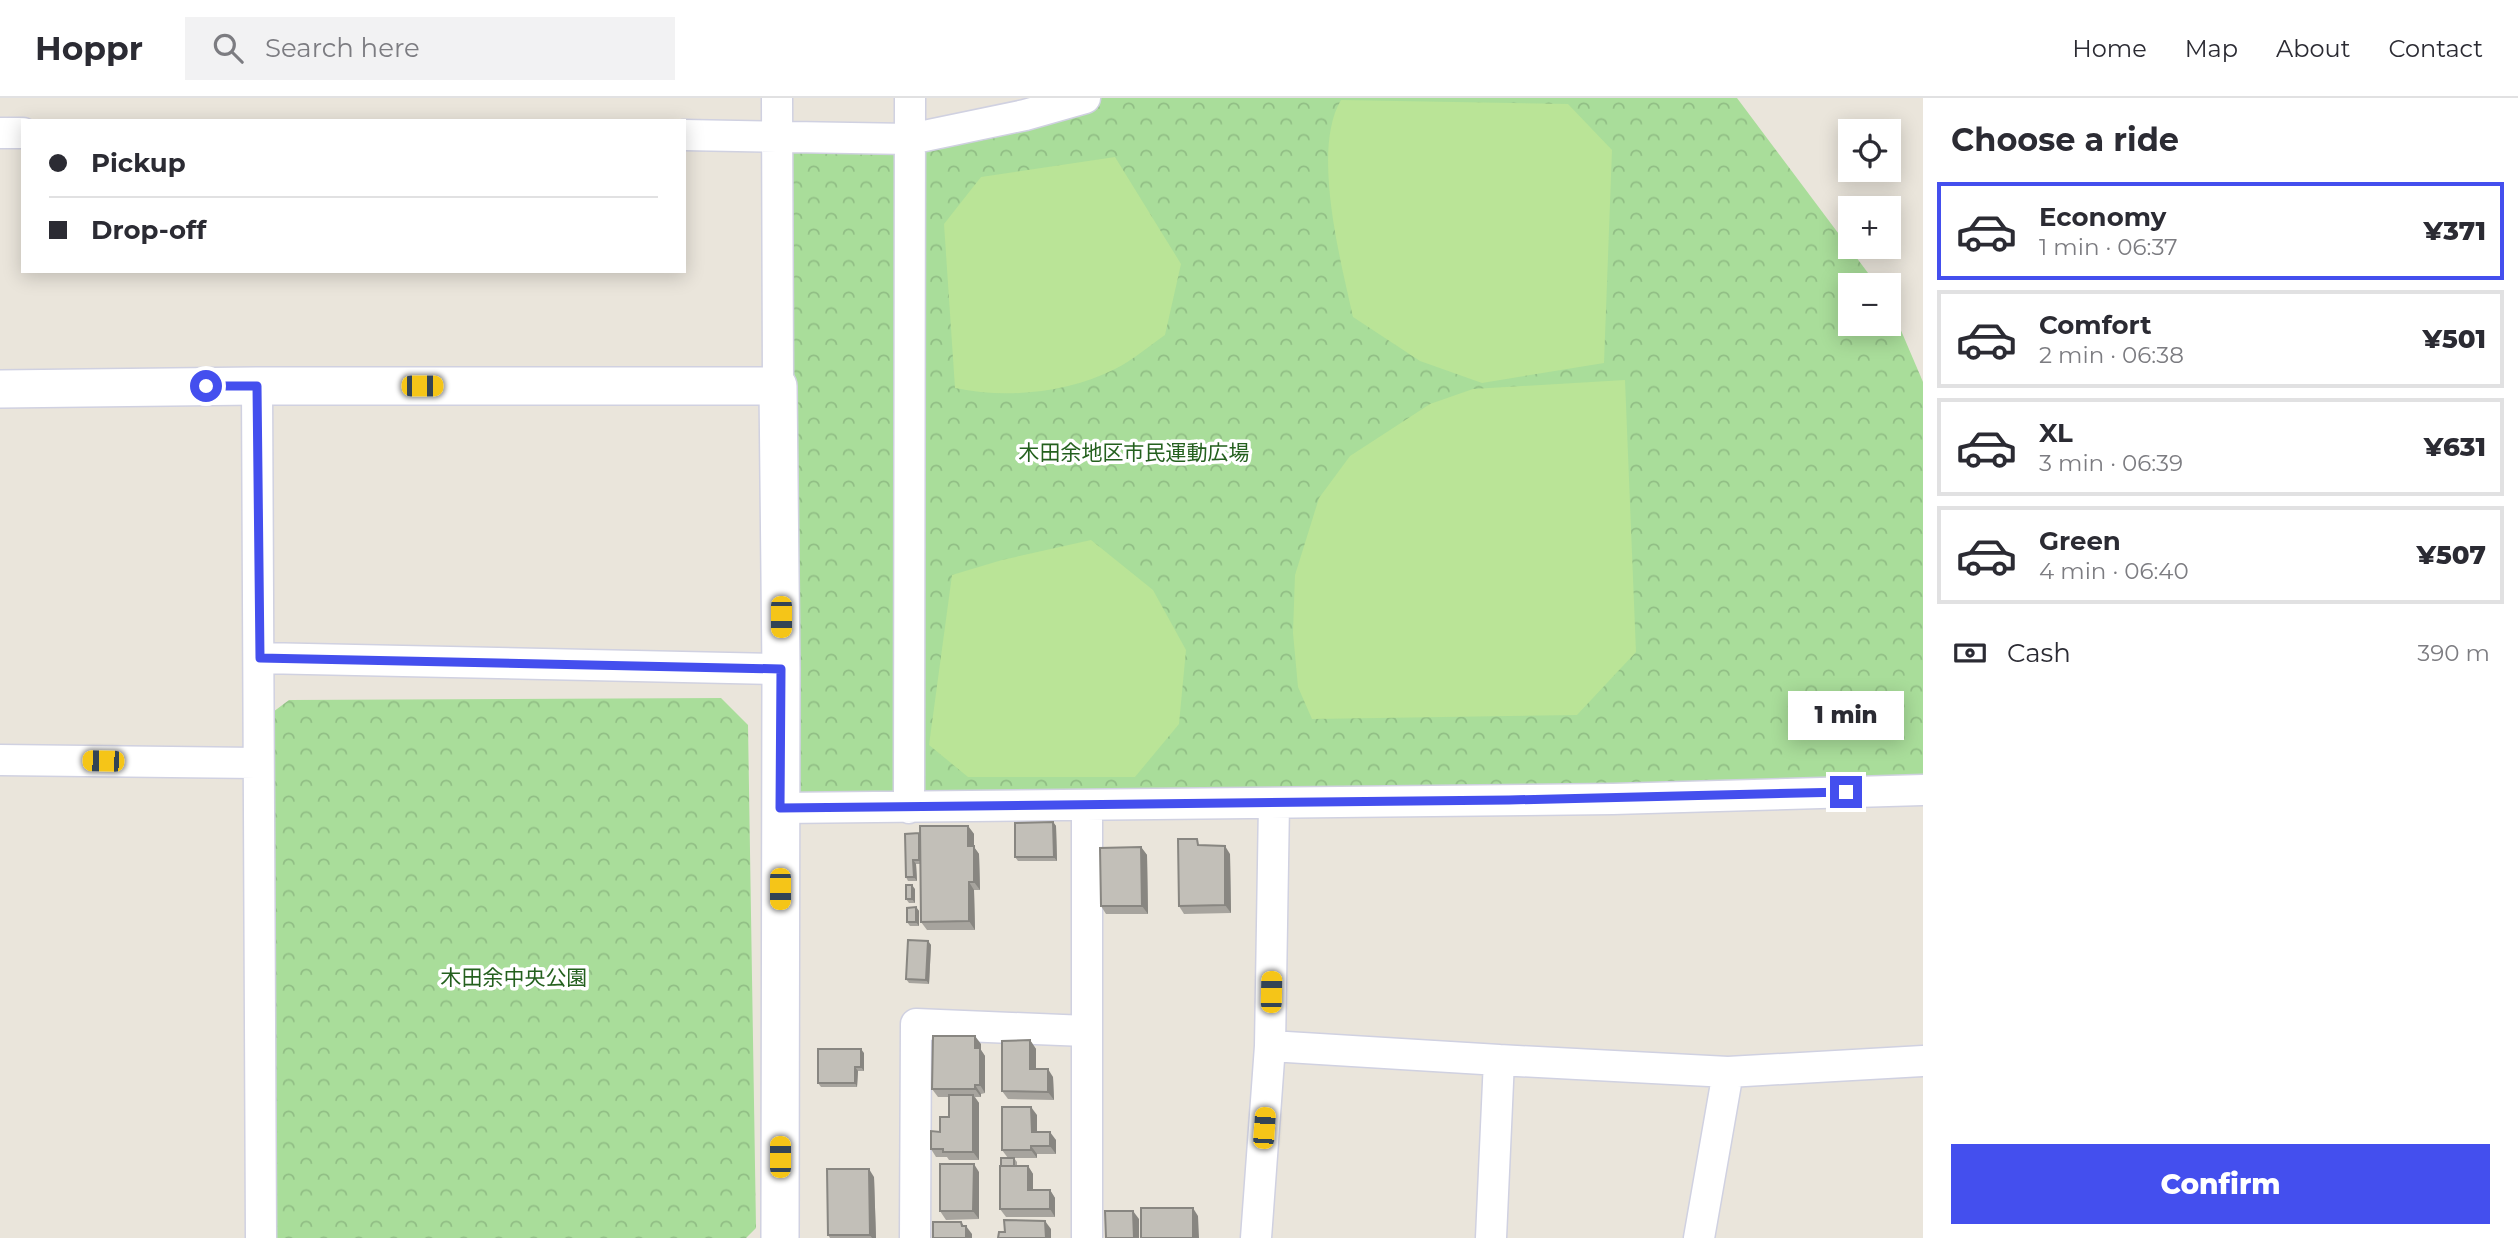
<!DOCTYPE html>
<meta charset="utf-8">
<style>
:root{--surface:#fff;--page:#f2f2f3;--text:#2b2b33;--muted:#7c7c81;--line:#e1e1e2;--accent:#444fee}
body{margin:0;font-family:Montserrat,"Noto Sans JP",sans-serif;background:var(--page);color:var(--text);height:100vh;display:flex;flex-direction:column;font-size:26px;white-space:nowrap}
*{box-sizing:border-box;margin:0}
p{font-size:23px;color:var(--muted)}
.icon{flex:none;width:38px;height:38px;fill:none;stroke:currentColor;stroke-width:2;stroke-linecap:round;stroke-linejoin:round}
.map{position:relative;flex:1;overflow:hidden}
.sheet{display:flex;flex-direction:column;background:var(--surface);width:595px}
.sheet>*{flex:none}
.top-card{position:absolute;left:21px;top:21px;width:665px;height:154px;border-radius:0px;box-shadow:0 4px 18px #0003;display:grid;align-content:center;height:154px;padding:0 28px;background:var(--surface)}
.controls{position:absolute;left:1838px;top:21px;display:grid;gap:14px}
.controls a{display:grid;place-items:center;width:63px;height:63px;border-radius:0px;background:var(--surface);box-shadow:0 4px 18px #0003;font-size:35px}
.end{position:absolute;width:32px;height:32px;margin:-16px;border:9px solid #444fee;background:#fff;box-shadow:0 0 0 4px #fff}
.from{border-radius:50%}
.bubble{position:absolute;height:49px;border-radius:0px;background:var(--surface);box-shadow:0 4px 18px #0003;font-size:23px;font-weight:800;line-height:49px;text-align:center}
.car{position:absolute;width:21px;height:42px;margin:-21px -10px;border-radius:9px;box-shadow:0 0 5px 2px #0007;background:linear-gradient(#f5c518 24%,#345 0 40%,#f5c518 0 76%,#345 0 86%,#f5c518 0)}
.top-card b{display:flex;align-items:center;gap:24px;height:66px;font-size:26px}
.top-card b+b{border-top:2px solid var(--line)}
.top-card i{width:18px;height:18px;background:var(--text)}
ul{padding:0;list-style:none}
li{display:flex;align-items:center;gap:21px;height:98px;margin:0 14px 10px;padding:0 14px;border:4px solid var(--line);border-radius:0px}
li div{flex:1}
li b{display:block;font-size:26px}
li em{font-style:normal;font-weight:800}
li.active{border-color:var(--accent)}
li>.icon{width:63px;height:63px;stroke-width:1.5}
h2{padding:0 28px;font-size:32px;line-height:84px}
.pay{display:flex;align-items:center;gap:18px;height:77px;padding:0 28px;font-size:26px}
.pay p{margin-inline-start:auto}
.primary-button{display:flex;gap:14px;margin-top:auto;padding:14px 28px}
.primary-button a{flex:1;height:80px;border-radius:0px;background:var(--accent);color:#fff;font-size:28px;font-weight:800;line-height:80px;text-align:center}
header{display:flex;align-items:center;gap:42px;box-sizing:border-box;height:98px;padding:0 35px;background:var(--surface);border-bottom:2px solid var(--line)}
header strong{font-size:33px}
nav{display:flex;gap:38px;margin-inline-start:auto;font-size:24px}
.search{width:490px;height:63px;background:var(--page);display:flex;align-items:center;gap:18px;box-sizing:border-box;padding:0 24px;border-radius:0px;color:var(--muted);font-size:26px}
main{display:flex;flex:1;min-height:0}
.map>svg:first-child{display:block}
</style>
<header>
<strong>Hoppr</strong>
<div class="search"><svg class="icon" aria-label="search" viewBox="0 0 24 24"><circle cx="10" cy="10" r="6"/><path d="M15 15l6 6"/></svg>Search here</div>
<nav><a>Home</a><a>Map</a><a>About</a><a>Contact</a></nav>
</header>
<main>
<div class="map">
<svg width="1923" height="1140" viewBox="0 0 1923 1140">
<defs>
<pattern id="forest-crowns" width="20" height="18" patternUnits="userSpaceOnUse" patternTransform="scale(1.75)"><rect width="20" height="18" fill="#a9dd9a"/><path d="M2 6a3 3 0 1 1 6 0M12 15a3 3 0 1 1 6 0" fill="none" stroke="#91be85"/></pattern>
</defs>
<rect width="100%" height="100%" fill="#eae5db"/>
<path fill="url(#forest-crowns)" d="M1085 0H1737L1877 187H1850V226H1888V202L1923 284V692L780 710 777 37 910 41Z
M721 600 748 627 756 1130 746 1140H277L273 614 289 602Z"/>
<path fill="#bae497" d="M1341 2 1568 6 1612 52 1604 265 1482 285 1420 263 1353 219C1341 164 1311 52 1341 2Z
M1115 59 1181 166 1165 237C1149 248 1133 262 1115 271 1067 295 1007 301 955 290L944 126 981 79Z
M1625 282 1636 554 1577 617 1312 621 1298 589 1293 535 1295 477 1319 400 1350 358 1430 306 1473 291Z
M1091 442 1153 492 1186 552 1179 626 1135 679H968L929 647 952 477 1002 462Z"/>
<g fill="none" stroke-linecap="round" stroke-linejoin="round">
<g stroke="#d0d1e1" stroke-width="33">
<path id="minor" d="M777 0 778 288
M0 35H23
M684 37 910 41 1025 17 1085 0
M257 288 261 1140
M260 560 781 571
M0 662 258 665
M1087 708V1140
M780 710 1613 701 1923 692
M909 710 910 0
M1270 948 1499 962
M915 1140 916 926 1086 933
M1256 1140 1270 948 1274 705
M1491 1140 1499 962 1728 974 1923 963
M1699 1140 1728 974"/>
</g>
<g stroke="#d0d1e1" stroke-width="40">
<path id="tertiary" d="M0 291 257 288H778L781 571 780 1140"/>
</g>
<use href="#minor" stroke="#fff" stroke-width="30"/>
<use href="#tertiary" stroke="#fff" stroke-width="37"/>
</g>
<path fill="#a7a49e" d="M1053 724 1056 728 1057 763H1018L1015 759Z
M968 728 974 736V749L979 756 980 792H974L975 832H927L921 824 920 766H916L917 783H908L906 779 919 735 920 737Z
M1141 749 1147 757 1148 816H1106L1101 808Z
M1230 756 1231 815 1184 816 1179 808Z
M915 791V805H909L906 801Z
M916 809 919 813V828H910L907 824Z
M928 843 931 847 929 886 909 885 906 881Z
M1030 942 1036 951V971L1053 979 1054 1002 1008 1001 1002 993Z
M981 946V952L985 958V995L981 996V999H975L979 1005V1062H949L947 1059H936L931 1051 949 1019V999H938L932 991Z
M864 955V973H858L857 989H821L818 985Z
M1037 1017V1034L1056 1042V1056H1037V1060H1014L1017 1064V1068H1028L1033 1076V1092H1050L1055 1100V1119H1006L1000 1111 1001 1068 1008 1060 1002 1052Z
M979 1074V1121L946 1122 940 1113Z
M874 1079 876 1140H830L828 1137Z"/>
<path fill="#888681" d="M1053 724 1056 728 1057 763 1054 759Z
M968 728 974 736V749L979 756 980 792 974 784 968 748Z
M1225 748 1230 756 1231 815 1225 807Z
M1141 749 1147 757 1148 816 1142 808Z
M913 762 916 766 917 783 914 779Z
M969 784 974 792 975 832 969 823Z
M912 787 915 791V805L912 801Z
M916 809 919 813V828L916 824Z
M928 843 931 847 929 886 926 882Z
M975 938 981 946V952L985 958V995L980 987 975 950Z
M1030 942 1036 951V979L1030 971Z
M861 951 864 955V973L861 969Z
M855 969 858 973 857 989 855 985Z
M1048 971 1053 979 1054 1002 1048 994Z
M975 987 981 996V999L975 991Z
M973 997 979 1005V1062L973 1054Z
M1031 1009 1037 1017V1042L1032 1034Z
M1050 1034 1056 1042V1056L1050 1048Z
M1031 1048 1037 1056V1060L1031 1052Z
M974 1066 979 1074V1121L973 1113Z
M1028 1068 1033 1076V1100L1028 1092Z
M869 1071 874 1079 876 1140H872L870 1137Z
M1050 1092 1055 1100V1119L1050 1111Z
M1193 1110 1198 1118 1199 1140H1193Z
M1133 1113 1139 1121V1140H1134Z
M1045 1123 1051 1131V1140H1046Z
M961 1124 966 1131V1128L972 1136V1140H966L962 1128Z"/>
<path fill="#c2bfb8" stroke="#888681" stroke-width="2" d="M1053 724 1054 759H1015V725Z
M920 728H968V748H974V784H969V823L921 824Z
M919 735V762H913L914 779H906L905 736Z
M1178 741H1197L1198 747 1225 748V807L1179 808Z
M1141 749 1142 808H1101L1100 750Z
M906 787H912V801H906Z
M916 809V824H907V810Z
M908 842 928 843 926 882 906 881Z
M933 938H975V950H980V987H975V991H932Z
M1030 942V971H1048V994L1002 993V943Z
M818 951H861V969H855V985H818Z
M949 997H973V1054H943V1051H931V1033L940 1034V1019H949Z
M1002 1009H1031L1032 1034H1050V1048H1031V1052H1002Z
M1001 1060H1014V1068H1001Z
M940 1066H974L973 1113H940Z
M1000 1068H1028V1092H1050V1111H1000Z
M827 1071H869L870 1137H828Z
M1141 1110H1193V1140H1141Z
M1105 1113H1133L1134 1140H1106Z
M1004 1122 1045 1123 1046 1140H998L999 1134H1005Z
M933 1124H961L962 1128H966V1140H933Z"/>
<g fill="none" stroke-linecap="round" stroke-linejoin="round">
<path stroke="#444fee" stroke-width="9" d="M206 288H257L260 560 781 571 780 710 1509 702 1846 694"/>
</g>
<g text-anchor="middle" dominant-baseline="central" stroke-width="7" stroke-linejoin="round" paint-order="stroke">
<g font-size="21" fill="#24601e" stroke="#fff">
<text x="1134" y="354">木田余地区市民運動広場</text>
<text x="514" y="879">木田余中央公園</text>
</g>
</g>
</svg>
<div class="controls">
<a><svg class="icon" aria-label="locate" viewBox="0 0 24 24"><circle cx="12" cy="12" r="6"/><path d="M12 2v4M12 18v4M2 12h4M18 12h4"/></svg></a>
<a>+</a>
<a>−</a>
</div>
<i class="end from" style="left:206px;top:288px"></i>
<i class="end" style="left:1846px;top:694px"></i>
<div class="bubble" style="left:1788px;top:593px;width:116px">1 min</div>
<i class="car" style="left:422px;top:288px;rotate:90deg"></i>
<i class="car" style="left:781px;top:519px;rotate:180deg"></i>
<i class="car" style="left:103px;top:663px;rotate:271deg"></i>
<i class="car" style="left:780px;top:791px;rotate:180deg"></i>
<i class="car" style="left:1271px;top:894px;rotate:1deg"></i>
<i class="car" style="left:1264px;top:1030px;rotate:4deg"></i>
<i class="car" style="left:780px;top:1059px;rotate:0deg"></i>
<div class="top-card">
<b><i class="from"></i>Pickup</b>
<b><i></i>Drop-off</b>
</div>
</div>
<section class="sheet">
<h2>Choose a ride</h2>
<ul>
<li class="active"><svg class="icon" aria-label="car" viewBox="0 0 24 24"><path d="M5 17H2v-5l4-1 3-4h7l3 4 3 1v5h-3M9 17h6M6 11h13"/><circle cx="7" cy="17" r="2"/><circle cx="17" cy="17" r="2"/></svg><div><b>Economy</b><p>1 min · 06:37</p></div><em>¥371</em></li>
<li><svg class="icon" aria-label="car" viewBox="0 0 24 24"><path d="M5 17H2v-5l4-1 3-4h7l3 4 3 1v5h-3M9 17h6M6 11h13"/><circle cx="7" cy="17" r="2"/><circle cx="17" cy="17" r="2"/></svg><div><b>Comfort</b><p>2 min · 06:38</p></div><em>¥501</em></li>
<li><svg class="icon" aria-label="car" viewBox="0 0 24 24"><path d="M5 17H2v-5l4-1 3-4h7l3 4 3 1v5h-3M9 17h6M6 11h13"/><circle cx="7" cy="17" r="2"/><circle cx="17" cy="17" r="2"/></svg><div><b>XL</b><p>3 min · 06:39</p></div><em>¥631</em></li>
<li><svg class="icon" aria-label="car" viewBox="0 0 24 24"><path d="M5 17H2v-5l4-1 3-4h7l3 4 3 1v5h-3M9 17h6M6 11h13"/><circle cx="7" cy="17" r="2"/><circle cx="17" cy="17" r="2"/></svg><div><b>Green</b><p>4 min · 06:40</p></div><em>¥507</em></li>
</ul>
<div class="pay"><svg class="icon" aria-label="cash" viewBox="0 0 24 24"><path d="M3 7h18v10H3z"/><circle cx="12" cy="12" r="2"/></svg>Cash<p>390 m</p></div>
<div class="primary-button"><a>Confirm</a></div>
</section>
</main>
